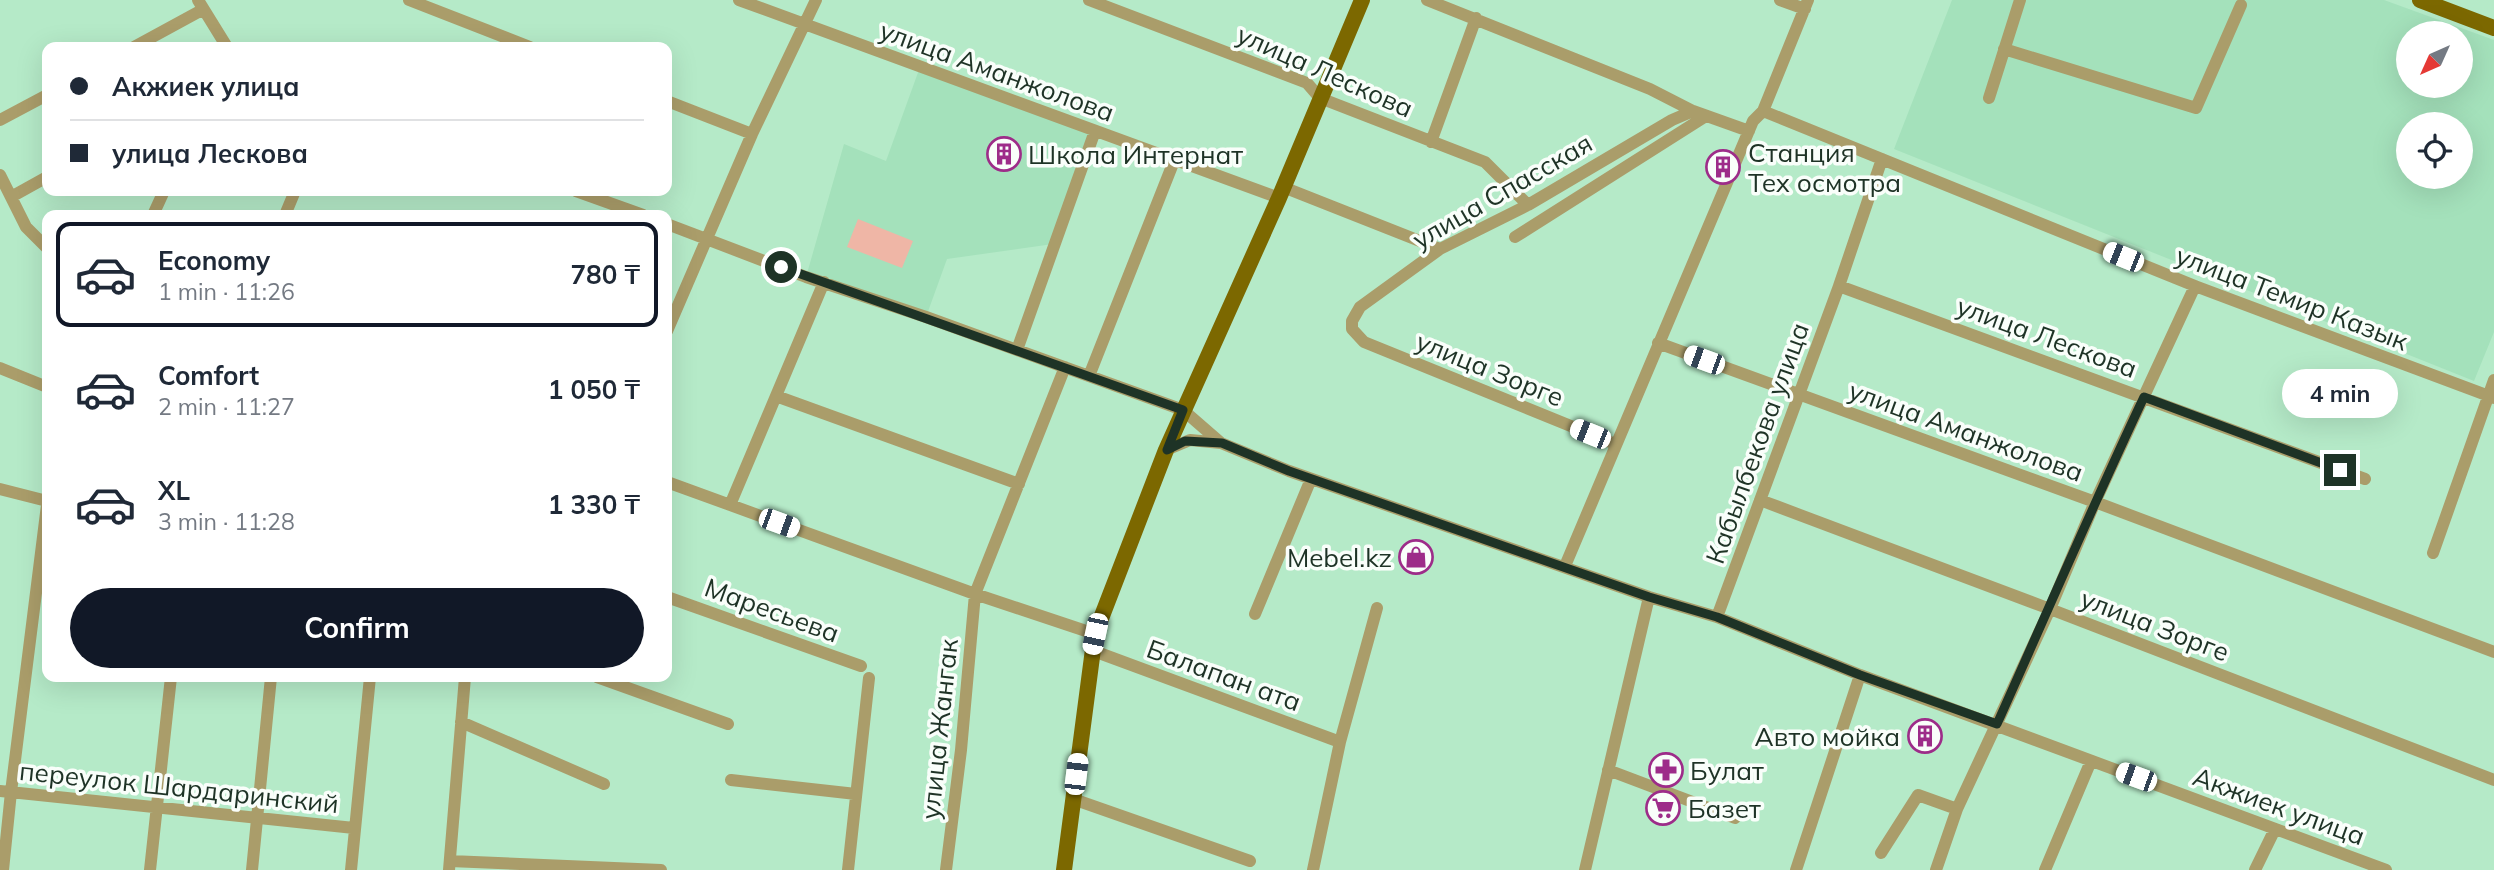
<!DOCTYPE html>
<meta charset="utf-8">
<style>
:root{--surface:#fff;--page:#f2f2f3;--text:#1f2937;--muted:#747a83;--line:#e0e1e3;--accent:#111827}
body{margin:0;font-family:Mulish,sans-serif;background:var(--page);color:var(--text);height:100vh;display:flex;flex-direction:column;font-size:26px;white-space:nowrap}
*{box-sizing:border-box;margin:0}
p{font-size:23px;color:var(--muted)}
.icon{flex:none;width:38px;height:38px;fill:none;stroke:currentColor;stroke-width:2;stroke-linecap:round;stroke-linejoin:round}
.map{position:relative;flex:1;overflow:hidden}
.panel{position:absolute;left:42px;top:210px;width:630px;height:472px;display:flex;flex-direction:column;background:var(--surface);border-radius:14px;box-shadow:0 7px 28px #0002}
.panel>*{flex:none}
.guide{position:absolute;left:42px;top:42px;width:630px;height:154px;border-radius:14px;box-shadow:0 7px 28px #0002;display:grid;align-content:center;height:154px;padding:0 28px;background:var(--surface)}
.needle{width:46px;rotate:225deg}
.buttons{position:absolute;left:2396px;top:21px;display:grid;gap:14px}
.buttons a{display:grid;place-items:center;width:77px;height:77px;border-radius:50%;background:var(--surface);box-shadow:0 7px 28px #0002;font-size:35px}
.end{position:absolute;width:32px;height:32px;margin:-16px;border:9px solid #1e3326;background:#fff;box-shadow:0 0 0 4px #fff}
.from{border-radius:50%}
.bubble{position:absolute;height:49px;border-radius:24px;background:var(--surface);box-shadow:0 7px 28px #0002;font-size:23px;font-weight:700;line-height:49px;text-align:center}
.car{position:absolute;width:21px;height:42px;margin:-21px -10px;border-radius:9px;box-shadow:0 0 5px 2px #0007;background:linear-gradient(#fff 24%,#345 0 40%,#fff 0 76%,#345 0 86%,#fff 0)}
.guide b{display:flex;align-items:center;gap:24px;height:66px;font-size:26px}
.guide b+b{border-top:2px solid var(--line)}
.guide i{width:18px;height:18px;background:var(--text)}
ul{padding:12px 0 0;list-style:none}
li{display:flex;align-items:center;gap:21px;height:105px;margin:0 14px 10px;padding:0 14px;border:4px solid transparent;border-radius:14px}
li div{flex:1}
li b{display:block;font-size:26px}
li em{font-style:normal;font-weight:700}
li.on{border-color:var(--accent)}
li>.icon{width:63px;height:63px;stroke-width:1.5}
.button{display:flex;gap:14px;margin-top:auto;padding:14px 28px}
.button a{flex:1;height:80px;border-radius:42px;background:var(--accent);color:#fff;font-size:28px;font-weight:700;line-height:80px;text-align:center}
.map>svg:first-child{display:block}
</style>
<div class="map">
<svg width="2494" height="870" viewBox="0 0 2494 870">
<rect width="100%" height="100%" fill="#b5eac8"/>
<path fill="#a4e1bb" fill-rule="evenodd" d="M1952 0H2384L2494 40V332L2474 381 1894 149ZM2408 33H2460V86H2408ZM2408 124H2460V177H2408Z
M920 67 1095 131 1053 244 947 259 926 317 806 277 844 144 886 161Z"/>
<path fill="#efb6a6" d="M858 219 913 241 902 268 847 247Z"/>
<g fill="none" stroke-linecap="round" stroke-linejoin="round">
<path stroke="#aa9d6a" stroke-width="12" d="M198 0 227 47
M409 0 530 47
M739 0 1279 198
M1089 0 1307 83 1320 98 1485 162 1528 205
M1427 0 1650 89 1693 111 1749 131
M1780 0 1805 9
M134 47 202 10
M2004 49 2196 108 2241 5
M1989 98 2020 0
M667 101 752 134
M1763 111 2195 286 2494 398
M0 120 47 95
M1431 142 1476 18
M1882 159 1839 286 2365 479
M0 175 26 227 47 248
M1283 187 1440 249
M576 191 643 215
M11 197 47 177
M153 215 164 191
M285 215 295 191
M667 224 806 277 926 317 1183 410 1221 443 1289 471 1649 597 1717 617 1860 675 2386 870
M1515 237 1706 116
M667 331 752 134 816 0
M1658 343 2095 502 2494 652
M1017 350 1095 131
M0 368 47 387
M1089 376 1174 161
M776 396 1019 484
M1615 444 1364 342 1352 329V321L1360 307 1440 249 1528 205 1672 120 1693 111
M1166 450 1190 440 1221 443
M667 482 975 594 1095 634
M0 489 47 501
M1760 500 2050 609 2494 780
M730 505 824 282
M2433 553 2494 380
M1565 566 1753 121 1763 111 1808 0
M667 597 861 666
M1255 614 1311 479
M1717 617 1839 286
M1091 650 1340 742
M597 677 728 724
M461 722 604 784
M1608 770 1735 818
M731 780 856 794
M0 791 354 828
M1073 799 1250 861
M1881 853 1918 795 1957 809
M450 861 661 870
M3 870 11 792 47 505
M150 870 171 677
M252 870 271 677
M351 870 370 677
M449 870 465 677
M848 870 869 678
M946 870 961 750 975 594 1065 367
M1313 870 1340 742 1377 608
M1585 870 1649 597
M1796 870 1860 675
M1936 870 1957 809 2050 609 2095 502 2195 286
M2045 870 2091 761
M2255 870 2275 829"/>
<path stroke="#7c6800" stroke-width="16" d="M2420 0 2494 28
M1064 870 1095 634 1166 450 1279 198 1362 0"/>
</g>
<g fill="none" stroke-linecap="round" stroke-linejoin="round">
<path stroke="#1e3326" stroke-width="9" d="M781 267 1183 410 1167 450 1185 441 1222 443 1289 471 1649 597 1717 617 1860 675 1997 724C2046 615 2093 505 2144 397L2340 470"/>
</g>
<defs>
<g id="building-ring" transform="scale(1.75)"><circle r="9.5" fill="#f9fefa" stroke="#9d2c89" stroke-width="1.5"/><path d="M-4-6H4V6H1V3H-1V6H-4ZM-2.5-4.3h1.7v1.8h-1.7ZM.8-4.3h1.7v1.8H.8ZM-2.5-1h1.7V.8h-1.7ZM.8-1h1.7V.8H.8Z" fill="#9d2c89"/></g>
<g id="shop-ring" transform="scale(1.75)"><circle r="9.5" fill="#f9fefa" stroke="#9d2c89" stroke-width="1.5"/><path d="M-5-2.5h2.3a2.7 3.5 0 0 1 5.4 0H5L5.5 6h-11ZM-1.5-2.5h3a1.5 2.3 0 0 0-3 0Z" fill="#9d2c89"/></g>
<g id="pharmacy-ring" transform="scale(1.75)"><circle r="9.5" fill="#f9fefa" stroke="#9d2c89" stroke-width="1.5"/><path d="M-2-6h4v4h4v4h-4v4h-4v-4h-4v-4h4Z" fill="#9d2c89"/></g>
<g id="supermarket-ring" transform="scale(1.75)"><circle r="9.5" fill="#f9fefa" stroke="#9d2c89" stroke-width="1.5"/><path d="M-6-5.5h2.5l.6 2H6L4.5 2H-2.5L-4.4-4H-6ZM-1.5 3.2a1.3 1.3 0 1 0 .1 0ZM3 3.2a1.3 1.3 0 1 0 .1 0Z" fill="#9d2c89"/></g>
</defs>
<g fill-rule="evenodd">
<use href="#building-ring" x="1004" y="154"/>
<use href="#building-ring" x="1723" y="167"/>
<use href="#shop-ring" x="1416" y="557"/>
<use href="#building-ring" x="1925" y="736"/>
<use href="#pharmacy-ring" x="1666" y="770"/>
<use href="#supermarket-ring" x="1663" y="808"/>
</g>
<g text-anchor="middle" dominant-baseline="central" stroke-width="7" stroke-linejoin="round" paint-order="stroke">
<g font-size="26" fill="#1e3326" stroke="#f9fefa">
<text transform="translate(997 71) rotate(20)">улица Аманжолова</text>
<text transform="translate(1325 71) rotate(24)">улица Лескова</text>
<text transform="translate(1502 191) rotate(-30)">улица Спасская</text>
<text transform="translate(2292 298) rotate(21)">улица Темир Казык</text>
<text transform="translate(2047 337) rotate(20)">улица Лескова</text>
<text transform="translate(1490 369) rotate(22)">улица Зорге</text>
<text transform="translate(1966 431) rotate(20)">улица Аманжолова</text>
<text transform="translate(1757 443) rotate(-70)">Кабылбекова улица</text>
<text transform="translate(772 610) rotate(20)">Маресьева</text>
<text transform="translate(2155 625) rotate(21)">улица Зорге</text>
<text transform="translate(1224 675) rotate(20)">Балапан ата</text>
<text transform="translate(939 729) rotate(-84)">улица Жангак</text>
<text transform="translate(179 787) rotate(6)">переулок Шардаринский</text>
<text transform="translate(2279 806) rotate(20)">Акжиек улица</text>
</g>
<g font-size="26" fill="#1e3326" stroke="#f9fefa" text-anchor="start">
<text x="1748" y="152">Станция<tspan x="1748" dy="30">Тех осмотра</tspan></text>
<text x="1028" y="154">Школа Интернат</text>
<text x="1392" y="557" text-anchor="end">Mebel.kz</text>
<text x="1900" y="736" text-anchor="end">Авто мойка</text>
<text x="1690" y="770">Булат</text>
<text x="1688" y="808">Базет</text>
</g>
</g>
</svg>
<div class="buttons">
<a><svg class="needle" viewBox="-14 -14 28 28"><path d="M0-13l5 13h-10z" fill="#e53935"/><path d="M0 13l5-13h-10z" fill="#747a83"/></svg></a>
<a><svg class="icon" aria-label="locate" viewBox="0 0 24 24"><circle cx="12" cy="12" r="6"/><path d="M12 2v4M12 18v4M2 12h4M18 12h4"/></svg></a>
</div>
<i class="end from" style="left:781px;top:267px"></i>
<i class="end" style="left:2340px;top:470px"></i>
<div class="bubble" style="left:2282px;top:369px;width:116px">4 min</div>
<i class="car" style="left:2123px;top:257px;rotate:292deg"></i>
<i class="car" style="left:1704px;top:360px;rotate:290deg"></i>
<i class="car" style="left:1590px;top:434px;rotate:292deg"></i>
<i class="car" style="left:779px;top:523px;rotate:110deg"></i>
<i class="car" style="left:1095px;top:634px;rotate:192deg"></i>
<i class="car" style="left:1076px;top:774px;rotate:7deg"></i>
<i class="car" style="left:2136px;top:777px;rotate:290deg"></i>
<div class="guide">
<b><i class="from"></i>Акжиек улица</b>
<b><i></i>улица Лескова</b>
</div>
<section class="panel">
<ul>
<li class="on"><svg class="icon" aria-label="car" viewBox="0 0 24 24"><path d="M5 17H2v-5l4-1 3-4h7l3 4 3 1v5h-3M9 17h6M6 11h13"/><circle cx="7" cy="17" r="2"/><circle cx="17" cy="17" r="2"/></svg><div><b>Economy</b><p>1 min · 11:26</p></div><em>780 ₸</em></li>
<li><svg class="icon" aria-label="car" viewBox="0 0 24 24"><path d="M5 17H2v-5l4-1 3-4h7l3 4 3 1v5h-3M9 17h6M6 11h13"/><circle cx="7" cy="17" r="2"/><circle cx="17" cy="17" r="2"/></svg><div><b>Comfort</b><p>2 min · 11:27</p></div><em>1 050 ₸</em></li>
<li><svg class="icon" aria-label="car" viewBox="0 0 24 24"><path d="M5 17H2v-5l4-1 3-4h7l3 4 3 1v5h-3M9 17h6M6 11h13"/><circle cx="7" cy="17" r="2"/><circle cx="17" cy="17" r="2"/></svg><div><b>XL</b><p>3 min · 11:28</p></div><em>1 330 ₸</em></li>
</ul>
<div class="button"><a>Confirm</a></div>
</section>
</div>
